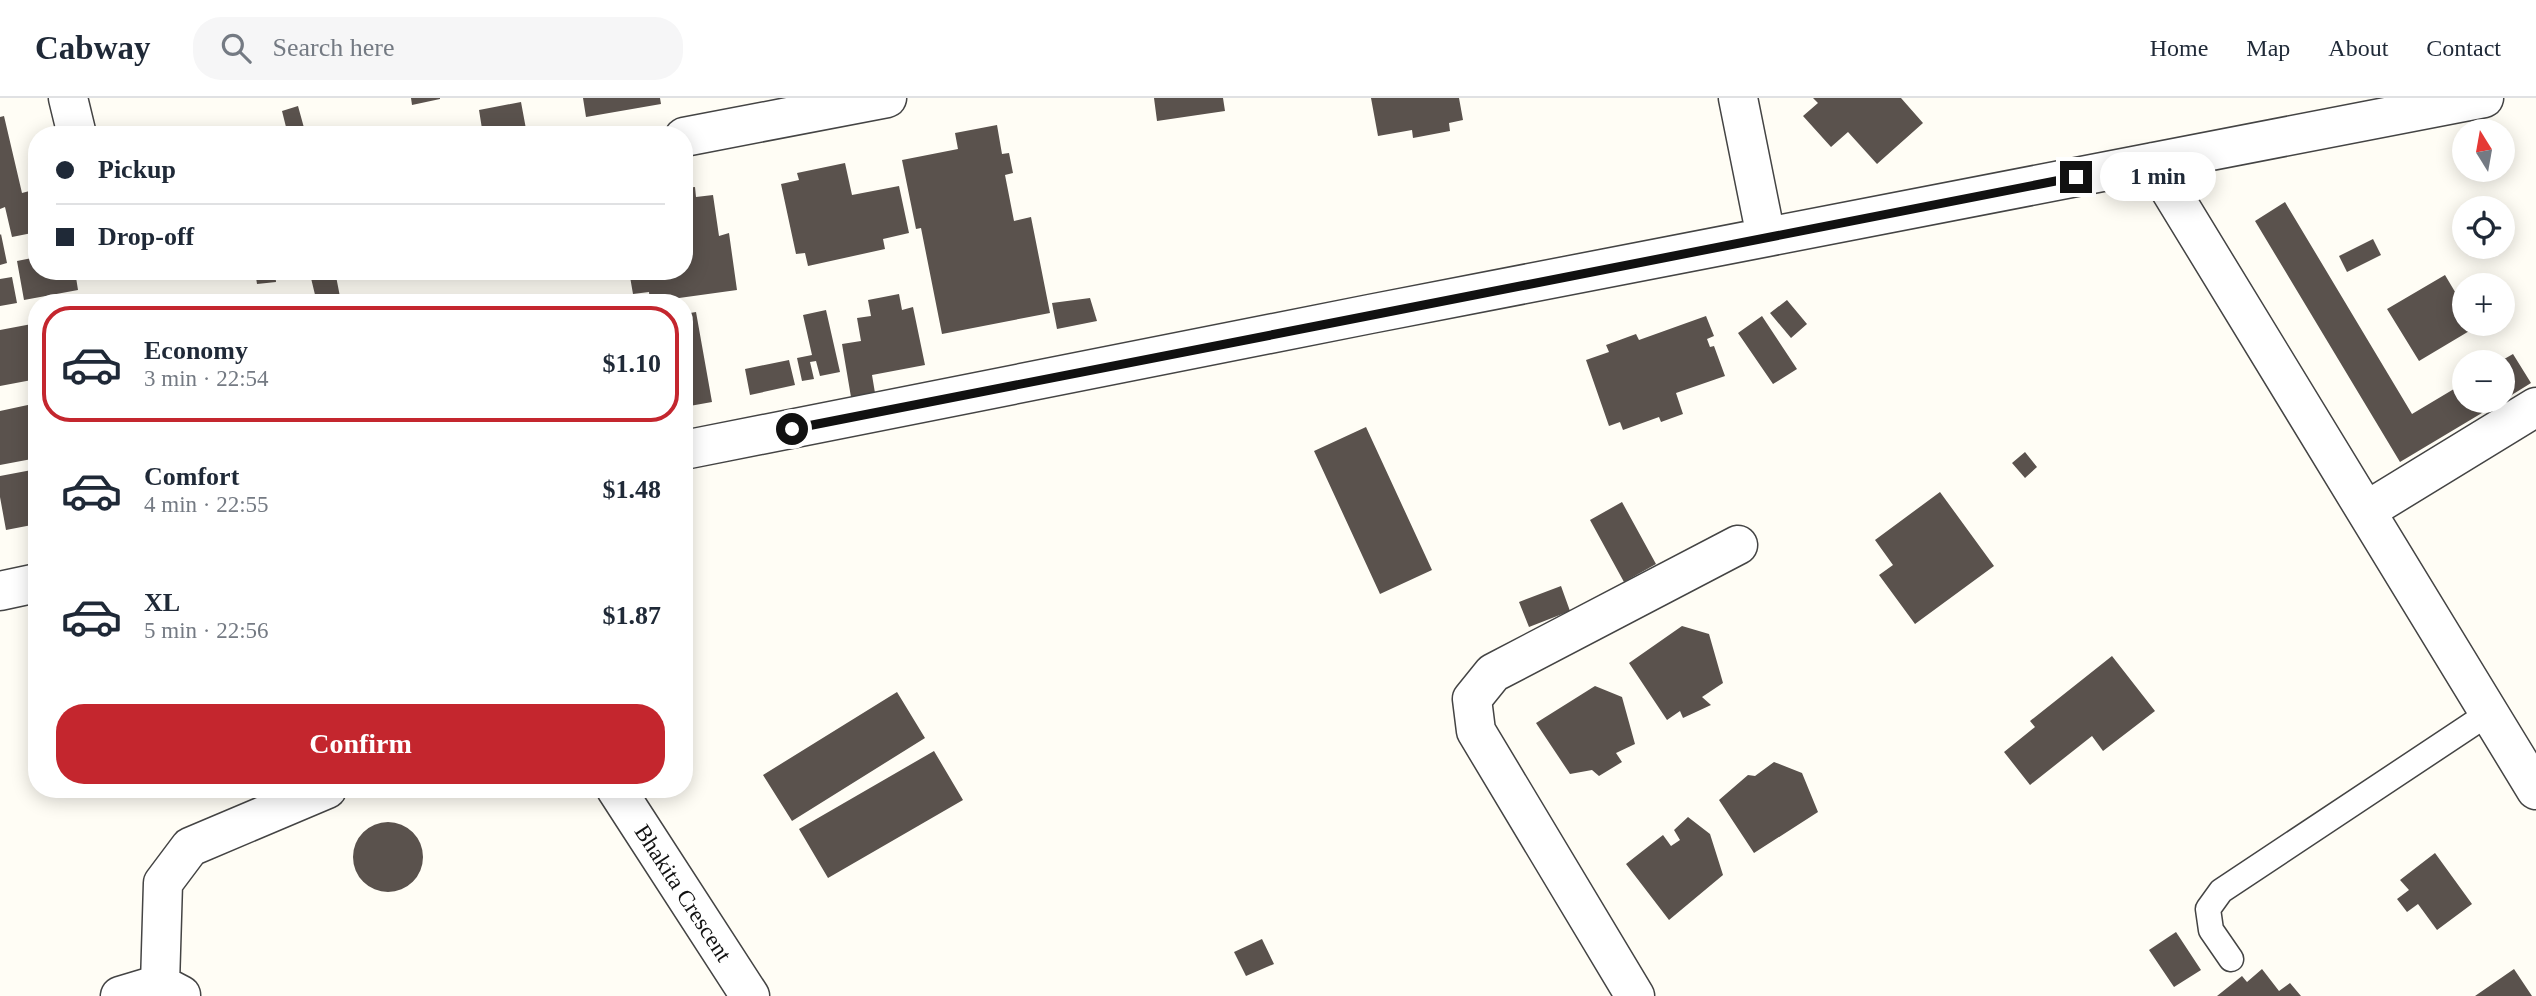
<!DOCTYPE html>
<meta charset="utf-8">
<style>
:root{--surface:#fff;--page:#f6f6f7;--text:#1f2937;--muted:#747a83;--line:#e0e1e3;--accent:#c4262e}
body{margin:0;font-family:"Times New Roman",serif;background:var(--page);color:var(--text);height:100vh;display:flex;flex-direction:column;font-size:26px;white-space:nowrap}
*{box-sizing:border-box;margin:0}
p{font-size:23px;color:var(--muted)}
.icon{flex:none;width:38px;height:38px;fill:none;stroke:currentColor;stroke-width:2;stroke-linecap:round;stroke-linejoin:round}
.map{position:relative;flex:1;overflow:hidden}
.side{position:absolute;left:28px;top:196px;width:665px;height:504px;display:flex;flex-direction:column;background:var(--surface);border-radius:28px;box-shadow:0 4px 18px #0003}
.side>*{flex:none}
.guide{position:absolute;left:28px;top:28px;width:665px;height:154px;border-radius:28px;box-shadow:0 4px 18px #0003;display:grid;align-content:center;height:154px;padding:0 28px;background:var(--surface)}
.needle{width:46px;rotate:349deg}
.fabs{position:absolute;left:2452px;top:21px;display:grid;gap:14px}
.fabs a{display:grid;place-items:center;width:63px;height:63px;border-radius:50%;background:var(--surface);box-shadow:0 4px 18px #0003;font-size:35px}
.end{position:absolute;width:32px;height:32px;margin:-16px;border:9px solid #111;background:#fff;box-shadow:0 0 0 4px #fff}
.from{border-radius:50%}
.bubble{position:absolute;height:49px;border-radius:24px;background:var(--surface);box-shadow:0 4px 18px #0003;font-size:23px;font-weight:600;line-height:49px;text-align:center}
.guide b{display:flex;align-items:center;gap:24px;height:66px;font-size:26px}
.guide b+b{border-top:2px solid var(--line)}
.guide i{width:18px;height:18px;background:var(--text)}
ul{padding:12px 0 0;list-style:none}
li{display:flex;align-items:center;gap:21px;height:116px;margin:0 14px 10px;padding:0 14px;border:4px solid transparent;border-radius:28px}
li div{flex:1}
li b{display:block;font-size:26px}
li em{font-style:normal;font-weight:600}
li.on{border-color:var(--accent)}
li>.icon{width:63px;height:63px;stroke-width:1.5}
.cta{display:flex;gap:14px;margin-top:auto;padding:14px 28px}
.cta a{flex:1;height:80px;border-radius:28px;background:var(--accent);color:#fff;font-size:28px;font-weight:600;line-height:80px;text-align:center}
header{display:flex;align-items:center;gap:42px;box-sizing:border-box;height:98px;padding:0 35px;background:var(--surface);border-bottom:2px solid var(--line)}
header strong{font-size:33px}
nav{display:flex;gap:38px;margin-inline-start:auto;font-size:24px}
.search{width:490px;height:63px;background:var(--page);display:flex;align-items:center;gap:18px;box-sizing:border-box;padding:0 24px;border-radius:28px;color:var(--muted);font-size:26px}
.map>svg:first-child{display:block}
</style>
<header>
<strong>Cabway</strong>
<div class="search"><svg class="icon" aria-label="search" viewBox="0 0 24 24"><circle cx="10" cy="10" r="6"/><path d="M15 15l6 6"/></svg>Search here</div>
<nav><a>Home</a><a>Map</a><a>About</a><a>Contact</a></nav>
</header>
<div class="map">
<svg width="2536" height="898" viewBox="0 0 2536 898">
<rect width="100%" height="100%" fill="#fffdf5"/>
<path fill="#5a524d" d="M411 0H440V1L412 7Z
M583 0H660L661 6 586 19Z
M1154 0H1223L1225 13 1157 23Z
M1371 0H1459L1463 22 1449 25 1450 33 1413 40 1412 32 1378 38Z
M1813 0H1901L1923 25 1877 66 1848 34 1831 49 1803 18 1818 5Z
M521 4 526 31 483 37 479 12Z
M298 8 306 37H288L282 13Z
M4 18 22 95 37 91V134L12 139 5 109 0 111V19Z
M997 27 1002 56 1009 55 1013 75 1005 77 1014 123 1031 119 1050 215 942 236 921 130 916 131 902 62 958 51 955 35Z
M845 65 852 97 899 88 909 135 883 141 885 151 808 168 805 155 796 156 781 86 799 82 797 75Z
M695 89 696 99 713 97 719 138 729 135 737 192 650 204 649 194 633 196 629 173H684V90Z
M2285 104 2412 316 2464 285V303H2502L2400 364 2255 123Z
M1 136 7 165 0 167V137Z
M2373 141 2381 157 2347 174 2339 158Z
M37 159V173H75L78 192 24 202 17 163Z
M255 173H275L276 184 257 186Z
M321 173H335L341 204 317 205 310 176Z
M2445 177 2464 209V226H2474L2476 229 2419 263 2387 211Z
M12 179 17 205 0 208V181Z
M899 196 902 212 913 209 925 267 872 277 875 295 851 299 842 246 861 243 857 220 871 218 868 202Z
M1090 200 1097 223 1057 231 1052 205Z
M1787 202 1807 226 1791 240 1770 215Z
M826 212 840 274 820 278 816 263 810 264 814 281 802 283 797 260 812 257 803 217Z
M696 214 712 304 684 309V216Z
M1706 218 1714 238 1707 241 1710 249 1714 248 1725 278 1676 295 1683 316 1661 324 1659 319 1623 332 1620 324 1609 328 1586 262 1609 254 1606 247 1636 236 1639 242Z
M1762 218 1797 271 1773 286 1738 235Z
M37 225V281L0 288V232Z
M2513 256 2531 285 2502 303V264H2499Z
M789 262 795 287 750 297 745 271Z
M37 305V360L0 367V313Z
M1366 329 1432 472 1380 496 1314 353Z
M2025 354 2037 369 2025 380 2012 365Z
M37 371V426L6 432 0 399V378Z
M1940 394 1994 468 1915 526 1879 477 1893 467 1875 442Z
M1622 404 1656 466 1624 484 1590 422Z
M1561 488 1570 513 1529 529 1519 504Z
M1682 528 1709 536 1723 585 1702 599 1711 607 1683 620 1680 613 1667 622 1629 565Z
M2112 558 2155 613 2103 653 2092 638 2030 687 2004 654 2035 629 2030 623Z
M1595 588 1622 599 1635 646 1616 655 1622 664 1599 678 1592 672 1570 676 1536 625Z
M897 594 925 640 792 723 763 677Z
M934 653 963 702 828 780 799 731Z
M1774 664 1802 675 1818 714 1754 755 1719 702 1748 677 1755 678Z
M1688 719 1710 736 1723 777 1669 822 1626 766 1663 737 1671 748 1680 742 1674 732Z
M353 759a35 35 0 1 1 70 0a35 35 0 1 1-70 0Z
M2435 755 2472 806 2437 832 2418 806 2407 814 2397 801 2409 792 2400 782Z
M2176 834 2201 872 2174 889 2149 852Z
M1262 841 1274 866 1246 878 1234 854Z
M2262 871 2279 893 2290 885 2301 898H2217L2242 878 2247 884Z
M2514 871 2532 898H2475Z"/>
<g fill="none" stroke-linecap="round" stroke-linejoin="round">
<g stroke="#444" stroke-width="27">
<path id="lane" d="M2231 861 2211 832 2208 811 2221 793 2489 615"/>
</g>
<g stroke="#444" stroke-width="41">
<path id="street" d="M68 0 77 37
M1738 0 1766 139
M684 39 887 0
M2153 64 2536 692
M684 352 1370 216 2484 0
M2366 413 2536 309
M0 493 37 485
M616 691 750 898
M160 886 163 785 190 749 327 691
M120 898 160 886 181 897
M1635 898 1476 633 1472 601 1493 575 1738 447"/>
</g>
<use href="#lane" stroke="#fff" stroke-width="24"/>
<use href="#street" stroke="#fff" stroke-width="38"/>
</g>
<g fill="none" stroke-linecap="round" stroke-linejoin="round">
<path stroke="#111" stroke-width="9" d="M792 331 2076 79"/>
</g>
<g text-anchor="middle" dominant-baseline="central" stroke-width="7" stroke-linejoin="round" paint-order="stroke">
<g font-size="23" fill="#111" stroke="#fff">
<text transform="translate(683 795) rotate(57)">Bhakita Crescent</text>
</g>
</g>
</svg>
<div class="fabs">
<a><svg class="needle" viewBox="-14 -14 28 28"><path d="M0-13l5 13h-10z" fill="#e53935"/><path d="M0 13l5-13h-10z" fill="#747a83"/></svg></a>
<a><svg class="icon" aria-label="locate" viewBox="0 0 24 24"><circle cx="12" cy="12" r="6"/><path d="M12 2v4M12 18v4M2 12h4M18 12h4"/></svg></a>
<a>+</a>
<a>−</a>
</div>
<i class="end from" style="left:792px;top:331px"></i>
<i class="end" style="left:2076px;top:79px"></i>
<div class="bubble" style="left:2100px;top:54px;width:116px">1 min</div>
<div class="guide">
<b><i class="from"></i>Pickup</b>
<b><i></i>Drop-off</b>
</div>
<section class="side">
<ul>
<li class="on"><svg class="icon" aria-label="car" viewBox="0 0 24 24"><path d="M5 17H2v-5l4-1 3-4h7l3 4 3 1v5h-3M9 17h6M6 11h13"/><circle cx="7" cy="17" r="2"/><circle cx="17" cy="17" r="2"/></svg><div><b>Economy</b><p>3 min · 22:54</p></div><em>$1.10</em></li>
<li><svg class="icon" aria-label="car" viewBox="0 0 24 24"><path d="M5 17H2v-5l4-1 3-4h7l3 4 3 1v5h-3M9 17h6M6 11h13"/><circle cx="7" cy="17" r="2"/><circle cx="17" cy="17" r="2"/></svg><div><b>Comfort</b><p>4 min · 22:55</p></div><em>$1.48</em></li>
<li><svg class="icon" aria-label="car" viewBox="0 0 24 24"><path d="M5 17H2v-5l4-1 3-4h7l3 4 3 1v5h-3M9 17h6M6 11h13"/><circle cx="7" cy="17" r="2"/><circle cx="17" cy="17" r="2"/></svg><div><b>XL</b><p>5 min · 22:56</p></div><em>$1.87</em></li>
</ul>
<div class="cta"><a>Confirm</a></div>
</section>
</div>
